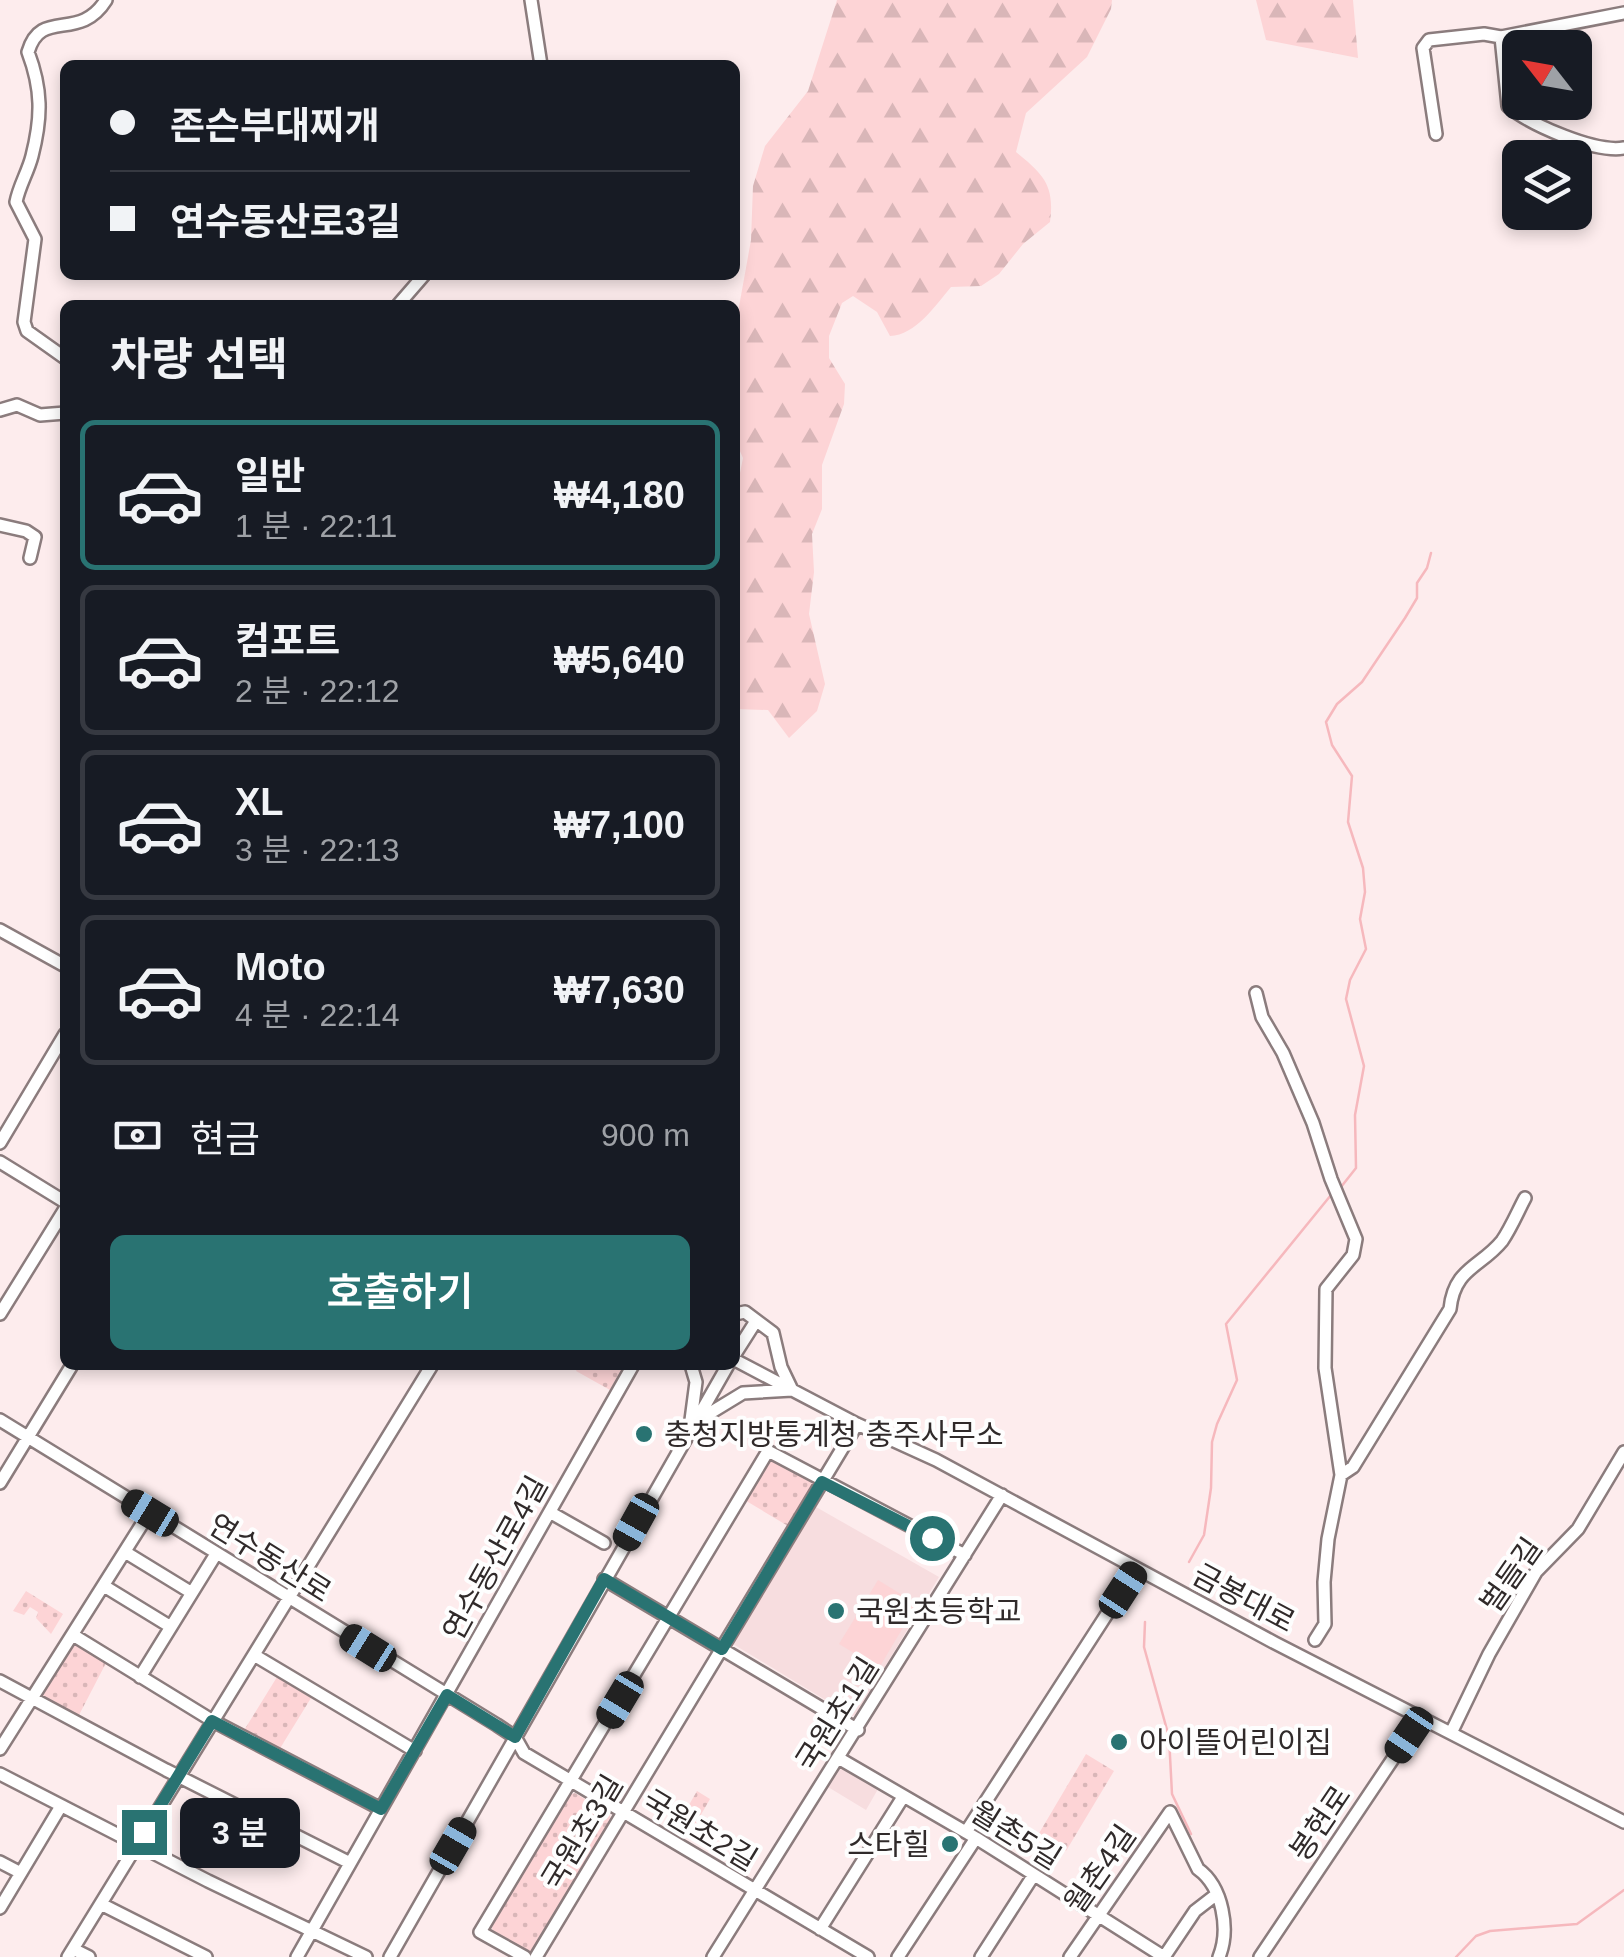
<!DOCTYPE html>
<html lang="ko">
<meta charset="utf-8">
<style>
:root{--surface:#171b24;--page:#242831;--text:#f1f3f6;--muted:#9ea1a6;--line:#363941;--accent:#297372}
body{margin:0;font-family:Helvetica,"Noto Sans KR",sans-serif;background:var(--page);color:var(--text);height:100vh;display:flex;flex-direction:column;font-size:38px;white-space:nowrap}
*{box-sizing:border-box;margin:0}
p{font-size:32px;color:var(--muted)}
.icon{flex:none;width:55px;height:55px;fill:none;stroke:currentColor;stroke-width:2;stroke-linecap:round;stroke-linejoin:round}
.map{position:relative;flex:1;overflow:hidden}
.sheet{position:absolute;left:60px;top:300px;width:680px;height:1070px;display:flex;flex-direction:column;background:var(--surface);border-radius:15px;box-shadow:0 5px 15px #0003}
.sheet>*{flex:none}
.top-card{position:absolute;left:60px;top:60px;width:680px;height:220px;border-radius:15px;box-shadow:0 5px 15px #0003;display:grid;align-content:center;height:220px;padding:0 50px;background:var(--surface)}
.needle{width:65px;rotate:301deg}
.buttons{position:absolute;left:1502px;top:30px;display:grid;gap:20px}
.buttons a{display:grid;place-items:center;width:90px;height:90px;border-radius:15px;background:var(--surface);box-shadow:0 5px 15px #0003;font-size:50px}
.end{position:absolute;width:45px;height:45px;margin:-22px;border:12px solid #297372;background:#fff;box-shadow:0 0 0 5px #fff}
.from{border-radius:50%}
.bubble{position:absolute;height:70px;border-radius:15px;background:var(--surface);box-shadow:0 5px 15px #0003;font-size:32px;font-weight:600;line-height:70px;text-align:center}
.car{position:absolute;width:30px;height:60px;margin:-30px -15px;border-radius:12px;box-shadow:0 0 8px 2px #0007;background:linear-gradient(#222 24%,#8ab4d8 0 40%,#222 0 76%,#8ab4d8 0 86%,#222 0)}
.top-card b{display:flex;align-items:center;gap:35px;height:95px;font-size:38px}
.top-card b+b{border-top:2px solid var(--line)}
.top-card i{width:25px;height:25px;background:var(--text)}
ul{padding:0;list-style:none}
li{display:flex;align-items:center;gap:30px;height:150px;margin:0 20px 15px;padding:0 30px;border:5px solid var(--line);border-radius:15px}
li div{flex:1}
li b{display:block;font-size:38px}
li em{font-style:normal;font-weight:600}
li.selected{border-color:var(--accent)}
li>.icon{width:90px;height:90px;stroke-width:1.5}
h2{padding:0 50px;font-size:45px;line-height:120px}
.pay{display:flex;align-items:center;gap:25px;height:110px;padding:0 50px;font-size:38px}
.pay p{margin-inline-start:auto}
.cta{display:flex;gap:20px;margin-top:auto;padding:20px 50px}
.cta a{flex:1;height:115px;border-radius:15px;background:var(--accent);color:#fff;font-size:40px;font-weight:600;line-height:115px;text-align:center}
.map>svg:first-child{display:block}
</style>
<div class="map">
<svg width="1624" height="1957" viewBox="0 0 1624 1957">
<defs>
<pattern id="forest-firs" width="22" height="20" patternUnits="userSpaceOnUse" patternTransform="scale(2.5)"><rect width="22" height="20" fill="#fdd4d6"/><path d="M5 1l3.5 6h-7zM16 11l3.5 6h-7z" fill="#d9b6b8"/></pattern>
<pattern id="park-dots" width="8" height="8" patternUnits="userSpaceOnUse" patternTransform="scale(2.5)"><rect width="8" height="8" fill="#fdd4d6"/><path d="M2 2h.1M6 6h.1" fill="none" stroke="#d9b6b8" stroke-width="1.8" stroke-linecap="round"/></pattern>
</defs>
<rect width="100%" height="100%" fill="#fdeced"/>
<path fill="#f7dddf" d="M816 1507 939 1577 856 1715 852 1716 733 1644Z
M844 1769 878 1789 866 1810 828 1787 838 1770Z"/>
<path fill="#fdd4d6" d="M878 1580 917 1604 879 1668 839 1644Z"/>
<path fill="url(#forest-firs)" d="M837 0H1112L1111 9 1087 57 1026 113 1016 152C1043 174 1055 185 1050 222L1023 244 999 274 981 286 951 287C935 306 916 335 890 336L877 312 853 296 842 303 829 336V358L845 384 844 404 822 465V509L812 534 814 572 809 614 825 684 817 711 789 738 768 710 735 709V498L743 458 735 440V329L751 240 753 186 765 146 808 91Z
M1256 0H1353L1358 58 1266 40Z"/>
<path fill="url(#park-dots)" d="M579 1365H624L610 1390 576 1371Z
M768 1456 817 1482 793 1529 743 1499Z
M26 1591 63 1614 51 1634 36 1618 38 1612 30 1607 24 1615 13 1611Z
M76 1645 106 1663 79 1715 40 1696 71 1646Z
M277 1677 311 1698 279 1750 243 1732Z
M1086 1754 1114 1771 1066 1851 1038 1835Z
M697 1791 710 1799 695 1825 682 1817Z
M575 1793 609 1814 612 1821 535 1951 529 1952 493 1933 492 1927 569 1795Z"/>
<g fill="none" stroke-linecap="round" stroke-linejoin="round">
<path stroke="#f6b8bd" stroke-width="2.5" d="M1341 1187 1356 1168 1355 1115 1364 1066 1346 999 1350 980 1366 949 1360 919 1365 892 1363 868 1348 822 1352 776 1332 745 1326 722 1337 704 1362 682 1405 618 1417 598V583L1427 568 1431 553
M1189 1562 1204 1535 1211 1488 1212 1442 1217 1424 1237 1380 1226 1324 1331 1195
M1145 1622 1144 1647 1169 1737 1172 1794 1191 1834
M1456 1957 1476 1936 1490 1931 1577 1924 1624 1890"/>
<g stroke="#8b7c7d" stroke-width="16">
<path id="minor" d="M531 0 541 65
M1624 13 1501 37 1508 106C1531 125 1595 153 1624 148
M1436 134 1423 48 1429 40 1484 34 1501 37
M398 305 424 275
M65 358 27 331 24 322 35 239 16 202C19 186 28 172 32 156 42 117 42 89 28 52 41 7 79 43 106 0
M0 410 17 405 40 415 65 413
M0 525 26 531 35 537 30 558
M0 930 65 966
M1256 993 1262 1017 1283 1053 1313 1123 1331 1179 1356 1239 1353 1255 1326 1289 1325 1368 1341 1475 1328 1539 1324 1582 1325 1624 1315 1640
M0 1143 65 1034
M0 1162 65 1202
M0 1314 65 1209
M735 1354 756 1321
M735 1360 857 1424 936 1460 1275 1643 1624 1822
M0 1420 497 1725 515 1737 524 1753 868 1957
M691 1420 696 1382 691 1365
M697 1421 743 1393 792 1390 781 1367 773 1333 745 1312 735 1314
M1341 1475 1353 1467 1450 1309C1454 1268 1481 1267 1502 1241 1511 1228 1518 1211 1525 1198
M0 1483 72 1365
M553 1514 604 1543
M125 1552 192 1593
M604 1579 858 1730
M104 1586 171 1627
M73 1635 213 1721 381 1809
M254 1655 415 1751
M140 1677 216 1554
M0 1681 166 1770 350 1863
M1451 1733 1489 1654 1536 1572 1578 1529 1624 1452
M0 1749 149 1513
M840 1759 976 1838 1164 1957
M0 1774 208 1881 366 1957
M966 1832 1136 1569
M0 1862 21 1873
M101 1904 206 1957
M0 1908 61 1806
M820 1929 903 1797
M73 1949 89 1957
M68 1957 432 1365
M297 1957 633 1365
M390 1957 728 1365
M525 1957 480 1932 768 1451 965 1555
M536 1957 857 1424
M713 1957 1002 1495
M898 1957 976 1838
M981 1957 1033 1876
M1070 1957 1170 1812 1198 1869C1223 1887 1230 1930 1219 1957
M1164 1957 1195 1911 1217 1894
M1260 1957 1421 1717"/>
</g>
<use href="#minor" stroke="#fff" stroke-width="11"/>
</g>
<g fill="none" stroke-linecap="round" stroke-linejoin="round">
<path stroke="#297372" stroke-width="12" d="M144 1832 212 1721 381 1809 447 1695 515 1737 604 1579 722 1649 822 1482 932 1538"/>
</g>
<g fill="#297372" stroke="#fefefe" stroke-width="4">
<circle cx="644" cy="1434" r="10"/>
<circle cx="836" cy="1611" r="10"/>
<circle cx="1119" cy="1742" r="10"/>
<circle cx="950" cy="1844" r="10"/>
</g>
<g text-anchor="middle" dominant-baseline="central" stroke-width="8" stroke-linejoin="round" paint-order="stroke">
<g font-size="30" fill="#302a2a" stroke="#fefefe" text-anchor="start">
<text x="664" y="1434">충청지방통계청 충주사무소</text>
<text x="856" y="1611">국원초등학교</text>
<text x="1139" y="1742">아이뜰어린이집</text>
<text x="930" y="1844" text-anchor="end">스타힐</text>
</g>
<g font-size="30" fill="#302a2a" stroke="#fefefe">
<text transform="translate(270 1558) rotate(32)">연수동산로</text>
<text transform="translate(495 1558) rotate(-61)">연수동산로4길</text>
<text transform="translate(1511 1575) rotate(-55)">벌들길</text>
<text transform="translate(1244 1598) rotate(28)">금봉대로</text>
<text transform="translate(837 1714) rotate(-58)">국원초1길</text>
<text transform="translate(1320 1823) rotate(-56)">봉현로</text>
<text transform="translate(700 1830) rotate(31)">국원초2길</text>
<text transform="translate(582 1832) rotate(-59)">국원초3길</text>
<text transform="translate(1016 1835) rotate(32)">월촌5길</text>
<text transform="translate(1100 1869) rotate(-55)">월촌4길</text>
</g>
</g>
</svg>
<div class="buttons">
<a><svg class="needle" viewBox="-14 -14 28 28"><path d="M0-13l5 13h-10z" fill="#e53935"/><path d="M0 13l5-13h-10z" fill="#9ea1a6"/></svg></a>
<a><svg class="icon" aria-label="layers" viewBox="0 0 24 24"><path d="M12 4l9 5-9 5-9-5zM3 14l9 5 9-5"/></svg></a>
</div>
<i class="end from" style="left:932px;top:1538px"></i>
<i class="end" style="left:144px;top:1832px"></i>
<div class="bubble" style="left:180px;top:1798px;width:120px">3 분</div>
<i class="car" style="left:150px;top:1513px;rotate:301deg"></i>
<i class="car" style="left:636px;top:1522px;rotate:209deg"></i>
<i class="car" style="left:1123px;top:1590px;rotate:33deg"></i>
<i class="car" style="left:368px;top:1648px;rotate:302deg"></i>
<i class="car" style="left:620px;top:1700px;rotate:211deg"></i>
<i class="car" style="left:1409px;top:1735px;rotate:214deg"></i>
<i class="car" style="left:453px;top:1846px;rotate:30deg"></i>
<div class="top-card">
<b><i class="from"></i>존슨부대찌개</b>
<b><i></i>연수동산로3길</b>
</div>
<section class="sheet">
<h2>차량 선택</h2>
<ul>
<li class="selected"><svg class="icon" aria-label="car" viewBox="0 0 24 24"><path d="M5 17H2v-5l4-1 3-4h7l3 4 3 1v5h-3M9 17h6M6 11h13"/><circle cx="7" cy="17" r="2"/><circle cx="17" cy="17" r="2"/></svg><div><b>일반</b><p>1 분 · 22:11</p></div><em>₩4,180</em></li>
<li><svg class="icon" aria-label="car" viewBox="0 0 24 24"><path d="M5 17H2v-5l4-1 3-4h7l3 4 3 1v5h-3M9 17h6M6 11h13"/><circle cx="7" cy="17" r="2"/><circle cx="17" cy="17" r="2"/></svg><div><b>컴포트</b><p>2 분 · 22:12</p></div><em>₩5,640</em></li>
<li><svg class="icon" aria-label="car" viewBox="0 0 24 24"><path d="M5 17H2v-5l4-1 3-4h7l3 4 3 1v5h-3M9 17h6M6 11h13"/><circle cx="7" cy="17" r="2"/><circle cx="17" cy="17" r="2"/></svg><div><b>XL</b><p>3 분 · 22:13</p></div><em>₩7,100</em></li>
<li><svg class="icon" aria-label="car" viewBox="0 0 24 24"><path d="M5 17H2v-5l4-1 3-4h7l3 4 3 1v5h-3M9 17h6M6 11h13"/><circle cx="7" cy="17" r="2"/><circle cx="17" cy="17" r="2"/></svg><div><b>Moto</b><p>4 분 · 22:14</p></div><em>₩7,630</em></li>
</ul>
<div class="pay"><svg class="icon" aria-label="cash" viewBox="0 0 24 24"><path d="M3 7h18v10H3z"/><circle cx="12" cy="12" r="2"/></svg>현금<p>900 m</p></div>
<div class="cta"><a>호출하기</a></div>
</section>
</div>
